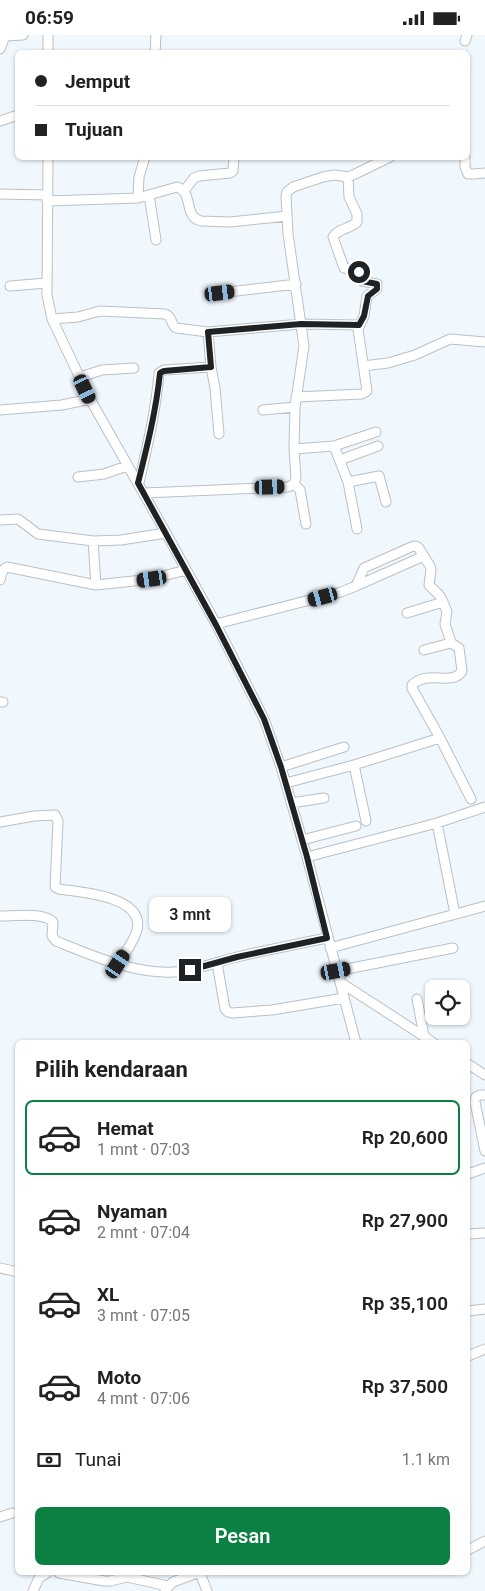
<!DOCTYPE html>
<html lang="id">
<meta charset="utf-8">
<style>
:root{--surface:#fff;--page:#f2f2f2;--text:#222;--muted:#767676;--line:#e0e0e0;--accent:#0b8043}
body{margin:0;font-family:Roboto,sans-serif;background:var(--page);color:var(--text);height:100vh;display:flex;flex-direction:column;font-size:19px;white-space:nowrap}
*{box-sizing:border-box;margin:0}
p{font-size:16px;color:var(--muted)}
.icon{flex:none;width:28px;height:28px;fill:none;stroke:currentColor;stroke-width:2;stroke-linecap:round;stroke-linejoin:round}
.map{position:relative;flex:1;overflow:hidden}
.panel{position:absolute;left:15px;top:1005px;width:455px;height:535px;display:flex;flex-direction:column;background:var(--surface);border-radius:8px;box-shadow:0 1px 4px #0004}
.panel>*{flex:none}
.guide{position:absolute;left:15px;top:15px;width:455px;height:110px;border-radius:8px;box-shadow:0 1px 4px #0004;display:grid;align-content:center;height:110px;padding:0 20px;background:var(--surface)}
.fabs{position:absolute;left:425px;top:945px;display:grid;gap:10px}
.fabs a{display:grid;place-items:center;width:45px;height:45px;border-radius:8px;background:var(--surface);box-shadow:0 1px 4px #0004;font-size:25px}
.end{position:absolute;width:22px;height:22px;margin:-11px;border:6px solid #1f2224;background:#fff;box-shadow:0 0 0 2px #fff}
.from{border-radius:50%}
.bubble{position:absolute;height:35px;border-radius:8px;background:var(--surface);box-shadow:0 1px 4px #0004;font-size:16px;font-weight:600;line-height:35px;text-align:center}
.car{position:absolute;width:15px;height:30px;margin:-15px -8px;border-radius:6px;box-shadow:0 0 4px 1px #0007;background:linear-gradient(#222 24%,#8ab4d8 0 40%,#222 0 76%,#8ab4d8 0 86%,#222 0)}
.guide b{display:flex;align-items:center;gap:18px;height:48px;font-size:19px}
.guide b+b{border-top:1px solid var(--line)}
.guide i{width:12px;height:12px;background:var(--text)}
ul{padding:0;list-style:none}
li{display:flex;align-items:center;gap:15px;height:75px;margin:0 10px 8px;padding:0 10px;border:2px solid transparent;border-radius:8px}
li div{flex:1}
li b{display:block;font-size:19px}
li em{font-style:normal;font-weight:600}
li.current{border-color:var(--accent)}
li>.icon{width:45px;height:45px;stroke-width:1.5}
h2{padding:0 20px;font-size:22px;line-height:60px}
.pay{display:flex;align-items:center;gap:12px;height:55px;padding:0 20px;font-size:19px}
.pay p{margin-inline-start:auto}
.primary-button{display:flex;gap:10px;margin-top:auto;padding:10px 20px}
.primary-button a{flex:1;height:58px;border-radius:8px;background:var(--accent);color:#fff;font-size:20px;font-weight:600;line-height:58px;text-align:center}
.status{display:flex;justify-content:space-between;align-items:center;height:35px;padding:0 25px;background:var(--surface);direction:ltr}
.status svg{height:14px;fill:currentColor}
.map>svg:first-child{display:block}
</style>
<div class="status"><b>06:59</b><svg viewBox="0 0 49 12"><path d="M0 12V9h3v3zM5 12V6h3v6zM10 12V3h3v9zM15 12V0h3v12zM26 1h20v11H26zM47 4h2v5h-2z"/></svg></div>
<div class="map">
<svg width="485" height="1556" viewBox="0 0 485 1556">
<rect width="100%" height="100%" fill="#f0f8fd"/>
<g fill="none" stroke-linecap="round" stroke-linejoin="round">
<g stroke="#b9c0c6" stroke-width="11">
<path id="minor" d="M3 0 5 1 23 0
M48 0V18
M465 6 467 0
M0 14 5 1
M155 18 156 0
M0 86 18 80
M48 122 47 260 52 284 90 364 166 498 216 589 264 684 281 732 307 822 356 1008
M465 122V132L468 139H474L485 138
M184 156 194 143 199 141 230 138 233 136 234 122
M0 159 47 160
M149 160 156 205
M138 163 139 142 145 122
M47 166 138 163 177 152C194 157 183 182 201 186L230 187 287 181
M10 251 47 248
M220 258 296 249
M52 284 78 282 100 276 165 279C173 281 170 289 176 293L208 297 301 289 359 290
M363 331 388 328 415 320 450 304 485 307
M211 332 215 353 219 399
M80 342 102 335 134 333
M296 362 362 359 367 356 358 294 364 281 367 261 377 254V249L362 246 358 235 344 233 333 202C337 194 350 194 357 187V179L349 162 348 142
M0 375 62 370 90 364
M263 375 295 372
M334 411 348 447 357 494
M294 414 334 411 376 397
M340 425 378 411
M78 442 104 439 127 431
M348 447 379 441 386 467
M139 448C147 412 156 376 159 338L164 335 211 332 208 297
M294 449 300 455 306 489
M144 458 288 452 294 449 296 443 294 414 295 372 304 311 288 199 286 161 287 157 293 152 323 142 334 140 348 142 353 140 390 122
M0 485 18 484 38 499 93 506 121 505 166 498
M93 506 96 550
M0 545C1 540 2 534 7 532L96 550 152 544 186 535
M356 551 424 521
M407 578 443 567
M216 589 341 557 356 551 364 533 411 512 415 511 418 512 430 531 431 535 429 550 440 561 443 567 447 577 445 589 450 604 451 608 459 613 462 636C452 652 429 634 412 650V653L440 703 471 764
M424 615 451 608
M0 667H3
M354 730 366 786
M281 732 344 712
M286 748 354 730 440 703
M291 768 324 763
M0 787 34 781 55 780 58 786 55 852 59 854C80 857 145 861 137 895 134 907 124 919 118 929
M437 788 455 879
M302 805 356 791
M307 822 437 788 485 772
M0 881C13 881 44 877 53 887L52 901 56 906C93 921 133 939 174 937 195 936 216 927 237 922 267 915 297 909 327 903
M330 913 485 871
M217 928 225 974 228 977 232 978 272 975 344 963
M337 936 453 913
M340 947 434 1008
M417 964 424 1001
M468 1029 485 1040
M485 1060H480L476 1062 475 1067 485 1116
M468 1139 485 1133
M468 1199 485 1198
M0 1233 18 1237
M468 1276 485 1274
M468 1321 485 1314
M0 1482 12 1478
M468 1515 485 1506
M59 1538 104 1546H110L127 1542 168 1551
M200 1538 207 1556
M165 1555 173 1547 197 1538
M33 1556 39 1543 47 1538"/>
</g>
<use href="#minor" stroke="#fff" stroke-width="9"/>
</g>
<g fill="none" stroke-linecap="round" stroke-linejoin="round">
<path stroke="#1f2224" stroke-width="6" d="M190 935 237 922 327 903 307 822 281 732 264 684 216 590 138 448C147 412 156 376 160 338L164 336 211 332 208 297 301 289 359 290 364 281 368 261 377 254V249L362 246 359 237"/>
</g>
</svg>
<div class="fabs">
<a><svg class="icon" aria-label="locate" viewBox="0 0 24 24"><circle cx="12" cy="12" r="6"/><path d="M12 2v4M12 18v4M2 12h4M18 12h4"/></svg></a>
</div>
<i class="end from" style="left:359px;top:237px"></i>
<i class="end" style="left:190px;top:935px"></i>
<div class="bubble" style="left:149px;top:862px;width:82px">3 mnt</div>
<i class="car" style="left:220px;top:258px;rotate:83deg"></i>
<i class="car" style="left:85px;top:354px;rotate:155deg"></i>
<i class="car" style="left:270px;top:452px;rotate:88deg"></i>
<i class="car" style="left:152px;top:544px;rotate:262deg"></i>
<i class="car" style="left:323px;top:562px;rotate:255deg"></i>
<i class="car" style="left:118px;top:929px;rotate:33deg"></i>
<i class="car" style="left:336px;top:936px;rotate:79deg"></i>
<div class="guide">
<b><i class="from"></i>Jemput</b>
<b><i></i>Tujuan</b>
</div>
<section class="panel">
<h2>Pilih kendaraan</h2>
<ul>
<li class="current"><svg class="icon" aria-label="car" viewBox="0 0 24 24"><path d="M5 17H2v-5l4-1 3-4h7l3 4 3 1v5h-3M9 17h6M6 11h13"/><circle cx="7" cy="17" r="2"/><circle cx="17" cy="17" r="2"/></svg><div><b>Hemat</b><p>1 mnt · 07:03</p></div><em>Rp 20,600</em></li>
<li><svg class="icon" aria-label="car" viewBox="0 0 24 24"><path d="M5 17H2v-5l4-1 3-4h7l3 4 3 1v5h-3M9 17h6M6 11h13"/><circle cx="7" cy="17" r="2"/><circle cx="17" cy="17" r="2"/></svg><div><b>Nyaman</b><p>2 mnt · 07:04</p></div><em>Rp 27,900</em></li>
<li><svg class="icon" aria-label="car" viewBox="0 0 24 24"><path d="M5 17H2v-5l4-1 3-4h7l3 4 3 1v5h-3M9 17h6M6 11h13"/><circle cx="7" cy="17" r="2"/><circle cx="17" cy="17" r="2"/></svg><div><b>XL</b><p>3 mnt · 07:05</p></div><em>Rp 35,100</em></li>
<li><svg class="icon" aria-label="car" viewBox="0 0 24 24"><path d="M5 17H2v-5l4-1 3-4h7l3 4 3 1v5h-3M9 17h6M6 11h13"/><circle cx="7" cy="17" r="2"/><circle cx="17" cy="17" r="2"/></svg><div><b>Moto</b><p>4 mnt · 07:06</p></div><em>Rp 37,500</em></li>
</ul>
<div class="pay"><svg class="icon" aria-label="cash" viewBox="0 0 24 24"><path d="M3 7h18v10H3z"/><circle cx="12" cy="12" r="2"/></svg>Tunai<p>1.1 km</p></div>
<div class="primary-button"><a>Pesan</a></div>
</section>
</div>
